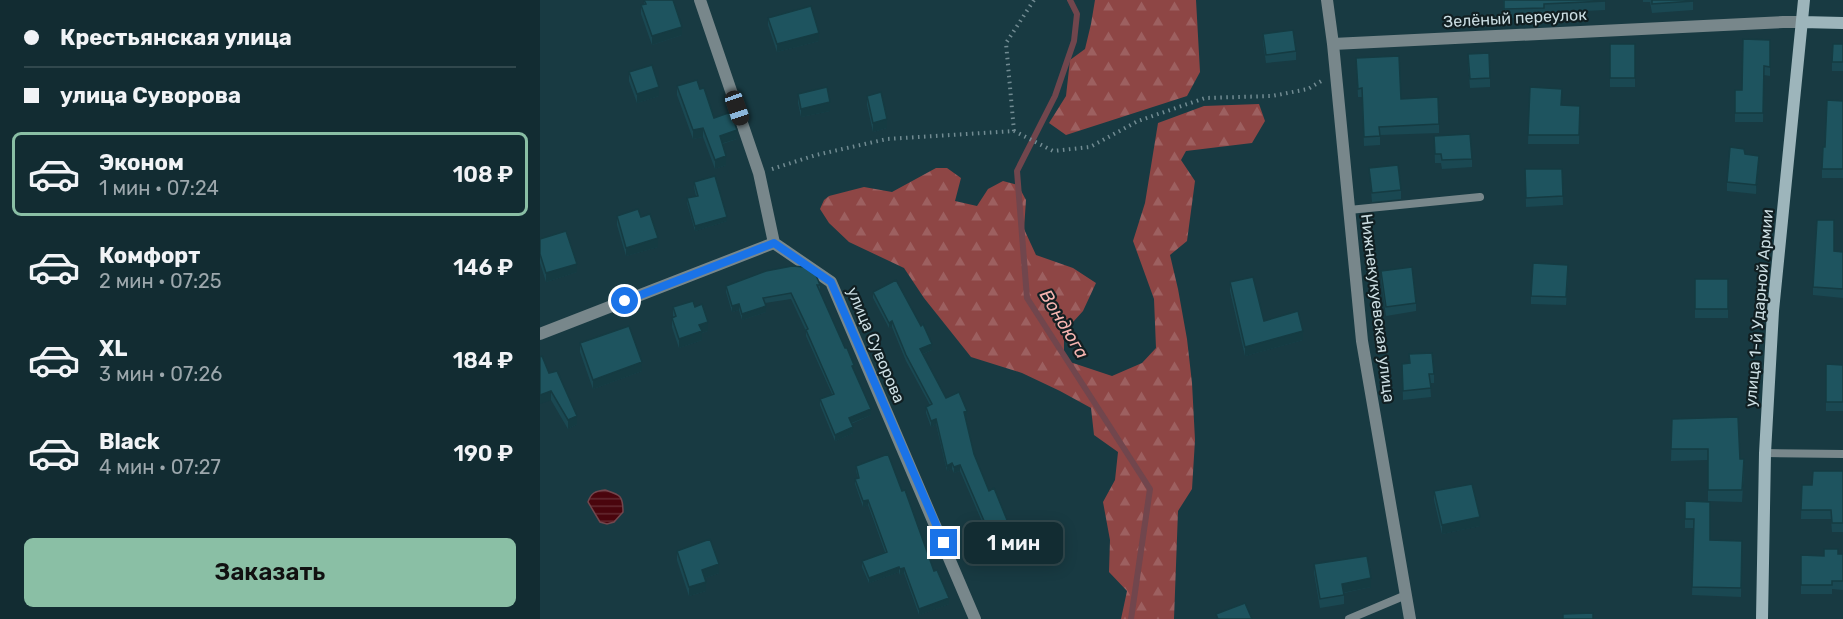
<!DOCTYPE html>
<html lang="ru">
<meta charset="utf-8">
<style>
:root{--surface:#122c32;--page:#1f383e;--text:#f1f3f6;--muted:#9ca7ac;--line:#31484d;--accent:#8abfa5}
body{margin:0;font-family:Rubik,sans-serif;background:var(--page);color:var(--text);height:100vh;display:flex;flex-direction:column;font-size:22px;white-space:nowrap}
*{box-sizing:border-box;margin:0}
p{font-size:20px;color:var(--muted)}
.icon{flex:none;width:33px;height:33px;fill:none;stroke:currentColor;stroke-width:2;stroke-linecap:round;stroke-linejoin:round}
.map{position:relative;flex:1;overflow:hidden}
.details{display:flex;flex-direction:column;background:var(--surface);width:540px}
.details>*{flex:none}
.guide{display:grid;align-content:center;height:132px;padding:0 24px;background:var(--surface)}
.end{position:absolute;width:27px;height:27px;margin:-14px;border:8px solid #1a73e8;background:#fff;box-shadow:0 0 0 3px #fff}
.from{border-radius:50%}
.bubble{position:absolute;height:42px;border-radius:9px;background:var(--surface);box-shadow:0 3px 15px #0003,0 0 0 2px var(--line);font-size:20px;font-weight:600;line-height:42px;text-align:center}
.car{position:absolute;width:18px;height:36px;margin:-18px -9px;border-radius:8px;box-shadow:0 0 4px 2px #0007;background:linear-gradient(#222 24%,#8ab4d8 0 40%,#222 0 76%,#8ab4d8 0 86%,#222 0)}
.guide b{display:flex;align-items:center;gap:21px;height:57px;font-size:22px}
.guide b+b{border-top:2px solid var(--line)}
.guide i{width:15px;height:15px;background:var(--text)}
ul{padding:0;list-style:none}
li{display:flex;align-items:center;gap:18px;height:84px;margin:0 12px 9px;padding:0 12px;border:3px solid transparent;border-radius:9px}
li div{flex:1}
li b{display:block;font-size:22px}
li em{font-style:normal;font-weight:600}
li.active{border-color:var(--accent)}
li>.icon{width:54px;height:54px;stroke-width:1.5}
.button{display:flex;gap:12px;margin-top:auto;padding:12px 24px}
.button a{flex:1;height:69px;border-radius:9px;background:var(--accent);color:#111;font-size:24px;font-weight:600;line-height:69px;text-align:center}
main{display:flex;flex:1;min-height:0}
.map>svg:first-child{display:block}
</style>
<main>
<section class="details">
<div class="guide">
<b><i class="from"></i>Крестьянская улица</b>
<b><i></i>улица Суворова</b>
</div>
<ul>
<li class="active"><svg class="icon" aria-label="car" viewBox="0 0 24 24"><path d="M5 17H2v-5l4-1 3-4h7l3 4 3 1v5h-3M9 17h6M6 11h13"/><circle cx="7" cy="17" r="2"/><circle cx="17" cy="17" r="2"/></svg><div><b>Эконом</b><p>1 мин · 07:24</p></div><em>108 ₽</em></li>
<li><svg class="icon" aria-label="car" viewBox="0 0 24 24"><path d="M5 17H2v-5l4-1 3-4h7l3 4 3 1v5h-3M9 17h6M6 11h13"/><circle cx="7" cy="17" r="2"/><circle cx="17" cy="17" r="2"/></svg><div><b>Комфорт</b><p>2 мин · 07:25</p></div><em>146 ₽</em></li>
<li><svg class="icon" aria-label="car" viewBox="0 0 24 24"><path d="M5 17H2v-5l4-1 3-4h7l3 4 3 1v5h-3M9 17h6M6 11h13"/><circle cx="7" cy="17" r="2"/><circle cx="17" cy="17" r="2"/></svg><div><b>XL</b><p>3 мин · 07:26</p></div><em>184 ₽</em></li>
<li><svg class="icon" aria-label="car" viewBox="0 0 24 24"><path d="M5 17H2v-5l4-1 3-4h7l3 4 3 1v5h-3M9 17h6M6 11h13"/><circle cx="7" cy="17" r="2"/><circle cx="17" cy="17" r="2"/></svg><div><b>Black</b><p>4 мин · 07:27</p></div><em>190 ₽</em></li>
</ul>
<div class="button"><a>Заказать</a></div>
</section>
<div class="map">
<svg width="1303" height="619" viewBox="0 0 1303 619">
<defs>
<pattern id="forest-firs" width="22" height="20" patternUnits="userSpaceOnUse" patternTransform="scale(1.5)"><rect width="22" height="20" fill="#8e4645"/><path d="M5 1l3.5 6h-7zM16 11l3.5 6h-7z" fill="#9d6060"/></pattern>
<pattern id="water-rules" width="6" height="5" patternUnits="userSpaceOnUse" patternTransform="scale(1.5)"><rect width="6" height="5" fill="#4a050d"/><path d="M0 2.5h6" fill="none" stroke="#632930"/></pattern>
</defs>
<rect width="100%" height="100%" fill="#183a42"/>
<path fill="url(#forest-firs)" d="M555 0H656L660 72 647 96 526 135 509 123 526 96 530 60 545 49 551 24Z
M719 104 725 121 712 143 646 151 641 160 655 181 647 241 630 255 638 289 647 339 652 383 655 440 652 489 638 511 634 619H581L587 591 569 572 570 540 563 502 575 480 578 452 554 435 551 408 520 391 482 373 431 357 384 298 364 268 309 242 289 223 280 209 284 200 289 196 324 187 352 192 396 168H407L421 178 415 201 437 206 448 189 463 181 478 185 486 200 484 229 496 255 533 268 556 283 543 311 524 332V360L572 376 602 363 616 348 614 299 593 241 605 203 618 123 664 106Z"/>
<path fill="url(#water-rules)" stroke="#71464d" stroke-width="1.5" d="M65 490C80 495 83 495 83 512L74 522 67 524 60 522 48 502C51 493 55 491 65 490Z"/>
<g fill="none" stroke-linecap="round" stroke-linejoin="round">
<path stroke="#71464d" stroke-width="6" d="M530 0 537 14 534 41 515 96 477 171 487 298 610 489 591 619"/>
<path stroke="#718b92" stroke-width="4" stroke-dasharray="1.5 4.5" stroke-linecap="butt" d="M474 131 466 43 494 0
M232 169 276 155 347 139 474 131 513 151 550 147 598 121 665 98 732 96 768 89 783 80"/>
<path stroke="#78878b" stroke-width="8" d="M809 210 940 197
M1225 453 1303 454
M809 619 866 595"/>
<path stroke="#78878b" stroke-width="12" d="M160 0 219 173 234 243 291 282 435 619
M787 0 793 44 822 341 870 619
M793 44 1243 22H1262
M0 334 234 243"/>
<path stroke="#9db5bb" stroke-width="12" d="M1262 22 1303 23
M1222 619 1225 453 1233 311 1264 0"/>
</g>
<path fill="#1a4852" d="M104 0H133L142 35 112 45 101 14V5H104Z
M963 0H1065V10L1004 13V17L964 18Z
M1103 0H1153V10L1112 13 1110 2H1103Z
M228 18 279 41 237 52 228 25Z
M723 34 756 51V60L726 63 723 42Z
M1230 40V76L1224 75 1223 122H1195V90H1202Z
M1070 44H1095V87H1070Z
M1303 44V71H1292V62Z
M816 58 861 99 899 124V133L840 135V145L824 146 822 97H818Z
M928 63 950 78V87L930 88Z
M89 72 119 96 97 103 89 81Z
M137 86 160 89 174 118 197 139 182 144 186 165 175 169 163 137 153 139 137 95Z
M990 87 1040 115 1039 144H988Z
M258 94 290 111 261 117 258 103Z
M327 96 347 128 333 132 327 105Z
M1303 101V178H1282V169L1285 147Z
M894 136 932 159V167L902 169 901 163H895Z
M1205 154 1219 165 1216 194 1187 191V182Z
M829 168 861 190V199L832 202Z
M985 169H1022L1023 205 986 207Z
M154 182 187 221 155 231 147 203V198L156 196 154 187Z
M77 216 118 247 86 256 77 225Z
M0 239 37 272 6 282 0 263Z
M1294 251 1303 252V298L1273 295V287Z
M841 271 876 303V311L846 316 841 280Z
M1028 274 1026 305 991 304V296Z
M1155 279H1188V318H1155Z
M690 282 724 321 763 340 705 356 690 291Z
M280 285V291L314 371 331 415 311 424 313 433 295 441 280 405V399L292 394 266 336V331L251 299 225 303 226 312 202 320 199 310 192 312 186 292V286Z
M333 292 392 350 383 354 406 398 427 417 425 418 434 454 449 491 476 548 457 556 420 471 414 473 412 469 407 471 396 424 391 427 386 413V407L390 405 366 361 352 327 349 328 333 298Z
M133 307H155L168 331 162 333V340L139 348 132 327V318L133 317Z
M40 343 102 371 53 389 40 352Z
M869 354 894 374V383H890L891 397 863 400 862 364 869 363Z
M1286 364 1303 365V411H1286Z
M9 373 37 424 28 429 11 400Z
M1132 419 1200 459 1204 471 1202 502 1168 501V460L1131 461Z
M316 466 362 491 394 571 409 604 379 615 364 573 360 575 359 572 329 583 322 567V561L345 552 328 505 323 507 315 484V479L318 478 316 471Z
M1303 471V532H1292L1291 519H1261L1262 485H1272Z
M894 491 940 526 902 534 894 500Z
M1145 501 1170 540 1202 541 1201 597 1152 595 1154 528H1145Z
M137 551 179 573 165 578 166 591 149 596 137 560Z
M1298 554H1303V590L1292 589V594H1261V555L1284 556Z
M774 564 831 587 804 593V604L780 608 774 573Z"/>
<path fill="#153b42" d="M142 27V35L112 45V36Z
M279 33V41L237 52V44Z
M119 87V96L97 103V94Z
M290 102V111L261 117V109Z
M347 119V128L333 132V123Z
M163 128V137L153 139V130Z
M197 130V139L180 144V136Z
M186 156V165L175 169V160Z
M1219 156V165L1216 194V185Z
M187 217V221L155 231V226Z
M118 238V247L86 256V248Z
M37 264V272L6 282V273Z
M199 304V310L192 312V306Z
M226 306V312L202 320V314Z
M352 321V327L349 328V323Z
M168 322V331L162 333V340L139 348V339L159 325Z
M763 331V340L705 356V347Z
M392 344V350L380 355V349Z
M102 362V371L53 389V380Z
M11 391V400L0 404V395Z
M331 409V415L309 424V418Z
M427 411V417L424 418V412Z
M37 416V424L28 429V420Z
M396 419V424L391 427V421Z
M313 427V433L295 441V435Z
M412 463V469L407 471V466Z
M420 465V471L414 473V467Z
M328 500V505L323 507V501Z
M940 517V526L902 534V525Z
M476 542V548L457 556V551Z
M179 564V573L162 579V570Z
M359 567V572L329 583V578Z
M364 568V573L360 575V569Z
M831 578V587L802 593V584Z
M166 582V591L149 596V587Z
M409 598V604L379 615V609Z"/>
<path fill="#1e545f" stroke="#153b42" stroke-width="1.5" d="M104 0H133L142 27 112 36 101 5 106 4Z
M964 0H1065V1L1004 4V8L964 9Z
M1112 0H1153V1L1112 4Z
M271 6 279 33 237 44 228 18Z
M753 30 756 51 726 55 723 34Z
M1203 39 1230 40V67L1224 66 1223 113H1195V90H1202Z
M1070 44H1095V78H1070Z
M1293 44H1303V62H1292Z
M949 53 950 78 930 79 928 54Z
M859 56 861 99 898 97 899 124 839 127 840 136 824 137 822 88 818 89 816 58Z
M112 65 119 87 97 94 89 72Z
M157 80 160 89 164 88 174 118 191 112 197 130 180 136 186 156 175 160 163 128 153 130 137 86Z
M287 87 290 102 261 109 258 94Z
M990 87 1022 89 1021 105 1040 106 1039 135H988Z
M341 92 347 119 333 123 327 96Z
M1287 100 1303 101V169H1282L1283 147H1285Z
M930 134 932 159 902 160 901 154H895L894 136Z
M1190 147 1204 149 1205 154 1219 156 1216 185 1187 182Z
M858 165 861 190 832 193 829 168Z
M985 169H1022L1023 196 986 198Z
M175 176 187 217 155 226 147 198 158 196 154 182Z
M98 209 101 217 110 214 118 238 86 248 77 216Z
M1277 220H1294V251L1303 252V289L1273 287Z
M26 231 37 264 6 273 0 254V239Z
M993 263 1028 265 1026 297 991 296Z
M252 266 264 267 276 275 280 285H277L305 348H307L314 365 312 366 331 409 309 418 313 427 295 435 280 399 294 394 266 330 268 329 251 293 223 298 226 306 202 314 199 304 192 306 186 286 226 271Z
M872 267 876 303 846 307 841 271Z
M713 277 724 321 758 311 763 331 705 347 690 282Z
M1155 279H1188V309H1155Z
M356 280 381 326 383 324 392 344 380 349 406 398 419 392 427 411 424 412 434 454 449 491 454 488 476 542 457 551 420 465 414 467 412 463 407 466 396 419 391 421 386 407 392 404 366 355 352 321 349 323 333 292Z
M153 301 155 307 162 304 168 322 159 325 162 331 139 339 132 318 136 316 133 307Z
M89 326 102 362 53 380 40 343Z
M892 353 894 374H889L891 388 863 391 862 364 870 363 869 354Z
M2 356 9 373 17 371 37 416 28 420 11 391 0 395V357Z
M1286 364 1303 365V402H1286Z
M1198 417 1200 459H1204L1202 490H1168V449H1131L1132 419Z
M348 454 362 491 365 490 394 571 397 570 409 598 379 609 364 568 360 569 359 567 329 578 322 561 347 552 328 500 323 501 315 479 319 478 316 466Z
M1273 471H1303V523H1292L1291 510H1261L1262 485H1272Z
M932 484 940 517 902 525 894 491Z
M1145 501 1170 502V540L1202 541 1201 588 1152 587 1154 519H1145Z
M170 539 179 564 162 570 166 582 149 587 137 551Z
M1284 549H1298V554H1303V581H1292V585H1261V555L1284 556Z
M827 556 831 578 802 584 804 595 780 599 774 564Z
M705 603 712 619H678L676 614Z
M1053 613V619H1023V614Z"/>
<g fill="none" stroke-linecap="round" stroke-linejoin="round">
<path stroke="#1a73e8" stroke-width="8" d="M85 301 234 243 291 282 404 543"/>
</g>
<g text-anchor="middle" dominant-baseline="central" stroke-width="4.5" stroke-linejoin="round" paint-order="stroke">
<g font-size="16" fill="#ccdee3" stroke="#111f22">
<text transform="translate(975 18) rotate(-3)">Зелёный переулок</text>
<text transform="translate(838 308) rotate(83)">Нижнекукуевская улица</text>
<text transform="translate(1219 308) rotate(-85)">улица 1-й Ударной Армии</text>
<text transform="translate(336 345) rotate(67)">улица Суворова</text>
</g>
<g font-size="18" font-style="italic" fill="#f6b5b1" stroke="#111f22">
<text transform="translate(524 324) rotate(59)">Вондюга</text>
</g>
</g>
</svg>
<i class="end from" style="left:85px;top:301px"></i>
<i class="end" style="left:404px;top:543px"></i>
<div class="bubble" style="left:424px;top:522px;width:99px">1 мин</div>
<i class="car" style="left:197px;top:108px;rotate:161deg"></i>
</div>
</main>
